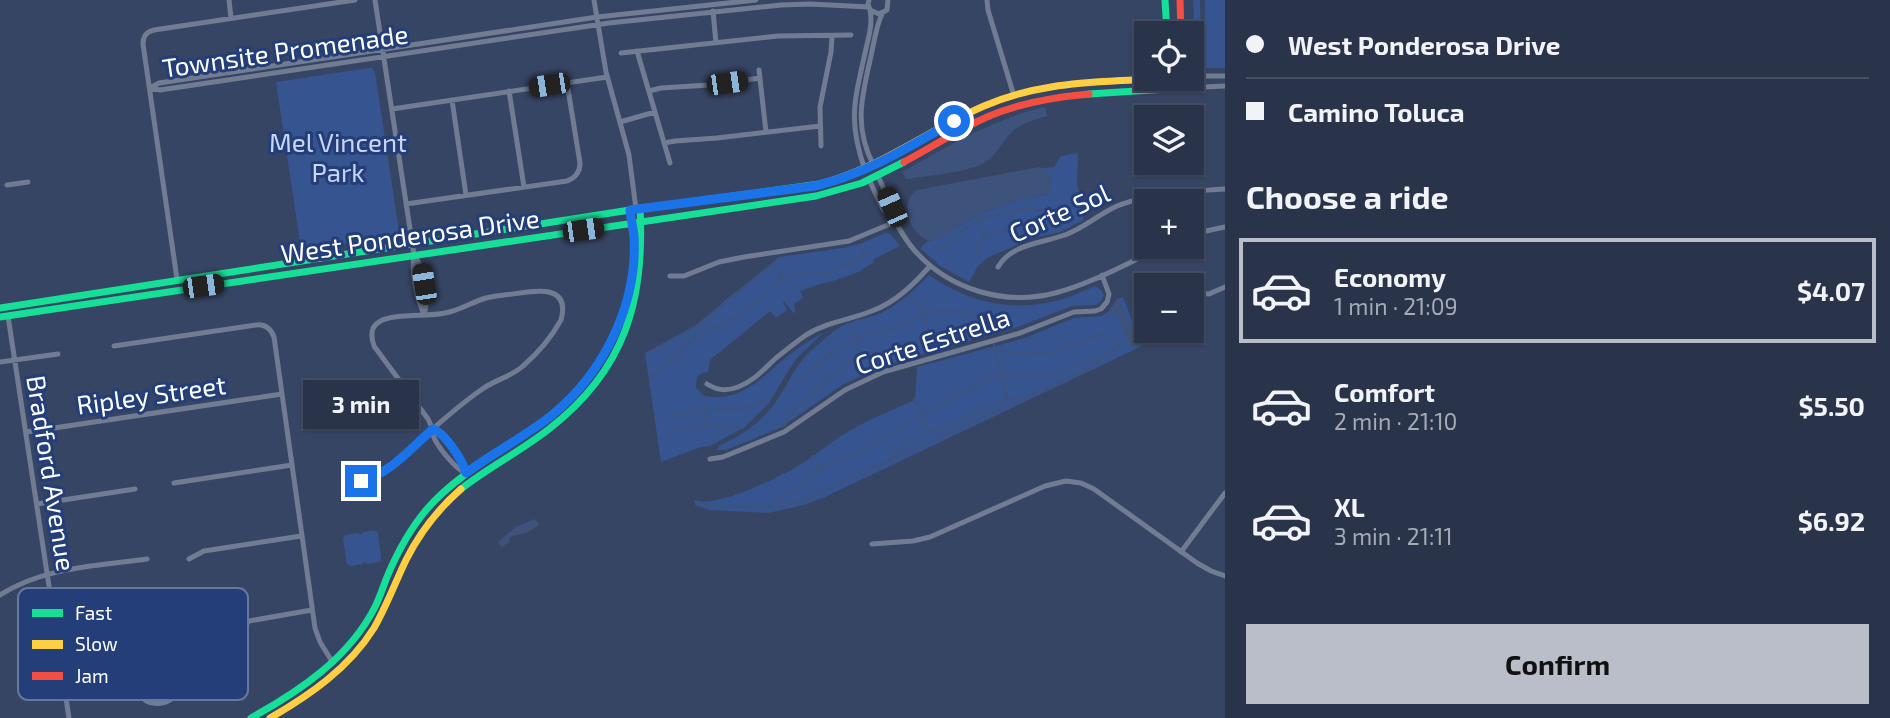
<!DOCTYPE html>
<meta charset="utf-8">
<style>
:root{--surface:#29344b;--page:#353f55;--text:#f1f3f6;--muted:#a5aab5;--line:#454f63;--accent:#b9bec9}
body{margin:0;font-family:"Exo 2",sans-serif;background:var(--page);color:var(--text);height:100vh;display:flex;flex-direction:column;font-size:26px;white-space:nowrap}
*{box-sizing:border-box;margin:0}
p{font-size:23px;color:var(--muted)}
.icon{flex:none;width:38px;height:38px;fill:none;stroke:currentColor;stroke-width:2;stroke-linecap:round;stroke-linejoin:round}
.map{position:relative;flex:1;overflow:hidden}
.side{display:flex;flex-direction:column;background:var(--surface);width:665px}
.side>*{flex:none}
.hud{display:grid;align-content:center;height:154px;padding:0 21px;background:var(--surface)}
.controls{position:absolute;left:1134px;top:21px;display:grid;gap:14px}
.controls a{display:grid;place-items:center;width:70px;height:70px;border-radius:0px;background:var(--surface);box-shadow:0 2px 5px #0004,0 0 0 2px var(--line);font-size:35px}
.end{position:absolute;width:32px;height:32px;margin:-16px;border:9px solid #1a73e8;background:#fff;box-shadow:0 0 0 4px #fff}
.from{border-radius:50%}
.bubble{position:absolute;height:49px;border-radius:0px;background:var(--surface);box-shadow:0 2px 5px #0004,0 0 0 2px var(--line);font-size:23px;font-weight:700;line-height:49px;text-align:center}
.car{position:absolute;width:21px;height:42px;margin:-21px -10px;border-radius:9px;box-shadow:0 0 5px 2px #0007;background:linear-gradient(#222 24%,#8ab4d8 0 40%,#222 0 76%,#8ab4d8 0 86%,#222 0)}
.hud b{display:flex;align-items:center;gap:24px;height:66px;font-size:26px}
.hud b+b{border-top:2px solid var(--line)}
.hud i{width:18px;height:18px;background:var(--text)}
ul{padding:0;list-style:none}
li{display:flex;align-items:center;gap:21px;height:105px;margin:0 14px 10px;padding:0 7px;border:4px solid transparent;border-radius:0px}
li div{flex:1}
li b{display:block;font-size:26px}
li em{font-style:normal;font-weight:700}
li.active{border-color:var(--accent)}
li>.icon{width:63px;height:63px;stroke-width:1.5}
h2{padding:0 21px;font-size:32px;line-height:84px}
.action{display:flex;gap:14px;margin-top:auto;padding:14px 21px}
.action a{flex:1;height:80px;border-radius:0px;background:var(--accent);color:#111;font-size:28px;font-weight:700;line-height:80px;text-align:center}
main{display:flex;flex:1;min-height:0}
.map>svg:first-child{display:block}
</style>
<main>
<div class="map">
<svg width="1225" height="718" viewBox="0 0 1225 718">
<rect width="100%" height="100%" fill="#374564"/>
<path fill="#36548f" d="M1193 0H1200L1201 53 1196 58Z
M1205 0H1225V68H1205Z
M369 68H372L375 72 399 231 397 237 352 242 325 249H301L276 82Z
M1078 153 1077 183 1083 215V220L1060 232 1030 239 987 258 978 266 969 282 940 266 921 249 922 246 928 241 937 239 981 213 1019 200 1049 194C1051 183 1054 174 1042 168L1054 167 1061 156Z
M885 233 890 234 900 246 874 259 873 263 862 269 861 271C841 280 820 283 800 291L803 298 794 304 795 312 793 313 784 301 783 302 787 310 776 318 770 311 710 360 708 372 702 373 697 377 696 387 702 395C737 405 758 381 783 360 795 350 809 340 823 333L797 358 787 373 769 403 745 427 710 446 701 447 661 462 645 353 696 325 779 257 843 248 860 244Z
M929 275C967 302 1013 313 1059 300 1072 297 1083 291 1095 286L1101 290 1104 295 1101 301 1096 305 1072 306 1018 327 882 366 842 385 782 427 726 450H717L719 446C741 436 760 423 775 403 790 382 794 365 816 346 825 339 836 328 846 324 858 319 871 318 883 312 901 303 915 290 929 275Z
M1123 297 1142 346 825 497 804 505 768 513 709 510 695 505V501C719 507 780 477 801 464 817 454 831 442 846 433 867 420 892 410 915 400L917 367 1025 338 1074 318 1102 316 1110 310 1116 300Z
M374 530 378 533 381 558 380 562 367 564 365 562 362 564 351 566 347 564 343 538 346 535 358 533 360 535 363 532Z"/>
<path fill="#3e537c" d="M1045 107 1047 116C1030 121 1015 125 1005 140 999 147 995 156 987 161 973 172 926 176 906 179L902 172C948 146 993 119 1045 107Z
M1039 167C1053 171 1054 183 1049 194L1019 200 981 213 934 241C912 241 897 203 917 190Z
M1118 298 1137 343 1130 345 1118 317 1109 311 1116 300Z
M535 519 539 525 528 532 510 537 509 542 502 547 498 542 516 527Z"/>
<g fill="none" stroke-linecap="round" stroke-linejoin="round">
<path stroke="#3e537c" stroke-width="2" d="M977 217 984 236
M860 245 864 254
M941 251 962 231 980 219 1027 208 1039 209 1048 213
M976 255C977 250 977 243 982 239 989 232 1025 225 1034 228
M775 264 781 277
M908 297 921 308 930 335
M851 324 861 355
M993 341 1007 397
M995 351 1050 354 1100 334 1107 335 1119 344
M648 353 686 333 705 321 728 299 767 270 777 260
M650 378 692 339 703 332 743 314 782 278 805 272H829L870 253
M796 383 836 349 852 339 894 328 911 318 933 311 955 310 1005 324
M914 399 929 431
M665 416 701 410 741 409 767 400
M705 425V396
M784 426 790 415 812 393 842 368 859 356 895 349 939 332 973 334 981 338
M669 433 699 426 743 428
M812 456 820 468
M888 456 931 431 955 423 1005 399 1020 397
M695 501C721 509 775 509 801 501L1087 370 1127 340
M773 502 796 489 826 466 865 450 921 414 998 374H1056L1090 359H1101"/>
<path stroke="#717c93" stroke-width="5" d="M229 0 231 18
M375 0 414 255C411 274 417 298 424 315
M594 0 606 72 629 155 636 209
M869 0 868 4 870 10 879 14 887 10 888 0
M987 0 988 10 1014 96
M713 11 716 43
M637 51 670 163
M621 53 778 36 851 35
M759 70 766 132
M1192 76H1225
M150 88 160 90 609 23 781 5 810 4 869 7
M150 88 159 83 597 17 756 0
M1183 88 1225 86
M509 91 524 187
M649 91 661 88 709 85 760 78
M452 100 466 195
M392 109 607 77
M620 122 655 112
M664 143 675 141 717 138 820 126
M821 146 820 107 831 52 832 36
M874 166C853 127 862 96 871 56 874 42 876 27 882 14
M865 170C848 121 854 103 865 53 868 39 873 25 870 10
M878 176 892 207V217
M869 180C874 189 878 200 883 209 886 213 891 215 894 220 901 231 906 241 915 251 950 290 1005 306 1055 293 1091 284 1129 262 1163 247
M7 185 28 182
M406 204 567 181C575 178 580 172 580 163L567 83
M1192 234 1225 227
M414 255C426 271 429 297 424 315
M998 267C1011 244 1042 243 1065 235 1084 228 1099 214 1117 206 1146 194 1193 191 1225 189
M670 276H684L719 262 744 257 849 241 895 222
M177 279 143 44C143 36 146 32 154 30L355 0
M1195 293 1209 294 1225 287
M8 316 69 718
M114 346 256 325C265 324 271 329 274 337L315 628 320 642 333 663
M0 362 58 354
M707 384C718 391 727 391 738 387 754 381 764 369 776 358 786 350 796 342 806 335 827 322 849 320 872 311 896 302 913 285 930 266
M434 429C445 433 464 461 466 473
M27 432 282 394
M710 459 723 457 784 432 845 390 883 372 1020 333 1074 312 1095 311 1101 309 1107 302 1109 294 1102 275
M355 482C379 478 393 463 410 449 433 429 456 407 481 390 494 380 511 377 523 366 537 354 552 336 561 320 571 283 534 291 513 294 504 295 495 296 486 298 472 302 459 311 445 313 428 317 392 313 379 322 370 327 371 337 374 346L428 419C432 427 432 428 433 435 436 445 456 470 466 473
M174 483 292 465
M37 504 135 489
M872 544 913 541 930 537 1045 486 1066 481 1081 483 1094 489 1197 563 1211 571 1225 576
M1181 552 1225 493
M189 559 204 551 301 536
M0 595C43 567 98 566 147 559
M58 643 117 634C123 634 128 635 131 641 134 646 133 652 133 657 135 679 135 711 166 702L227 669 236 656 242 629 249 621 312 610"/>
<path stroke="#16e098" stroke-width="7" d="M1165 0 1167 33
M1089 94 1183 88V79
M0 308 630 210 820 184
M0 317 816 196 862 183 904 162
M461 489C489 467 521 451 549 429 625 370 645 301 640 208
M251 718C300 691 349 658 375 607 380 597 383 587 387 577 397 553 410 529 427 509 459 472 503 452 541 423 592 385 629 327 634 263 635 245 633 228 630 210"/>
<path stroke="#ffcf43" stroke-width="7" d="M820 184C881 168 928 130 984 106 1040 82 1089 83 1147 79
M270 718C310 695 349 668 374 628 386 607 395 583 406 560 420 532 437 510 461 489"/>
<path stroke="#f24e42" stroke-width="7" d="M1180 0 1181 33
M904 162C932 147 958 130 987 117 1019 103 1055 97 1089 94"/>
</g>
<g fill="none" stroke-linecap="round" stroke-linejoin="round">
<path stroke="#1a73e8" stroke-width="9" d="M361 481C389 475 412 447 433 429 445 433 463 461 466 473 493 453 524 437 551 416 603 374 638 305 634 236 633 228 631 219 630 210L815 186C866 174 909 147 954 121"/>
</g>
<g text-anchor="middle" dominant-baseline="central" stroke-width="6" stroke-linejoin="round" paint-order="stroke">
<g font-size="26" fill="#fff" stroke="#233e78">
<text transform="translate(285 50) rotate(-8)">Townsite Promenade</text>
<text transform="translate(1059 212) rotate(-24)">Corte Sol</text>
<text transform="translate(410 235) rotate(-8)">West Ponderosa Drive</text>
<text transform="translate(932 340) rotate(-18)">Corte Estrella</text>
<text transform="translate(151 394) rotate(-8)">Ripley Street</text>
<text transform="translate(52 473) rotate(81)">Bradford Avenue</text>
</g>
<g font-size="26" fill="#c7d6f3" stroke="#233e78">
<text x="338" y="141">Mel Vincent<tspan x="338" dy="30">Park</tspan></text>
</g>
</g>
<rect x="18" y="588" width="230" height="112" rx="10" fill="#233e78" stroke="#6578a0" stroke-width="2"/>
<rect x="32" y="609" width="31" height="8" fill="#16e098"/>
<rect x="32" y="640" width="31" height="9" fill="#ffcf43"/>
<rect x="32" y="672" width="31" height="8" fill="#f24e42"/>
<g font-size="19" fill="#fff">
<text x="75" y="620">Fast</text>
<text x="75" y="651">Slow</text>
<text x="75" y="683">Jam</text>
</g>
</svg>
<div class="controls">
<a><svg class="icon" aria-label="locate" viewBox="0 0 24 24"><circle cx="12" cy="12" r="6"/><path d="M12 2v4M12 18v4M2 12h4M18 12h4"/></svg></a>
<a><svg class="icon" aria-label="layers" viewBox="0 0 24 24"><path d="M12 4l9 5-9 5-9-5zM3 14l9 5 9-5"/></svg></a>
<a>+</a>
<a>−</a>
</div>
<i class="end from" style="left:954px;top:121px"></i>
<i class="end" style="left:361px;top:481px"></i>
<div class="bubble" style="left:303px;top:380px;width:116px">3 min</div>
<i class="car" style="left:727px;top:83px;rotate:82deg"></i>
<i class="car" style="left:549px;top:85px;rotate:261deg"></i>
<i class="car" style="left:892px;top:207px;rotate:336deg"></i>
<i class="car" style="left:583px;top:230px;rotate:82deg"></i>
<i class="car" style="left:424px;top:284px;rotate:351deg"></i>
<i class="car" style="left:203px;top:286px;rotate:82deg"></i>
</div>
<section class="side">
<div class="hud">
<b><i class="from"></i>West Ponderosa Drive</b>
<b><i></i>Camino Toluca</b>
</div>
<h2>Choose a ride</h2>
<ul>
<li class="active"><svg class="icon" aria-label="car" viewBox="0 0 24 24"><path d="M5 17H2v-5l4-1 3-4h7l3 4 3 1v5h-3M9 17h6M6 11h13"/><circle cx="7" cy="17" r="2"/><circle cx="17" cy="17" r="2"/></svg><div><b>Economy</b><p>1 min · 21:09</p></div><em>$4.07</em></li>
<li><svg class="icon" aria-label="car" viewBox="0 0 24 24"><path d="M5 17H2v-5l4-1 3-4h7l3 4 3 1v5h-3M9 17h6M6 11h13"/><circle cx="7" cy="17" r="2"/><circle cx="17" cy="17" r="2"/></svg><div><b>Comfort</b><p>2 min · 21:10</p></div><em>$5.50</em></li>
<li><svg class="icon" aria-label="car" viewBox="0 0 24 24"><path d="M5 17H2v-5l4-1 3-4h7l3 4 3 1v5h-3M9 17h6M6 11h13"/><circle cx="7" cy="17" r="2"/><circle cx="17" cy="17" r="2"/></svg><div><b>XL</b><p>3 min · 21:11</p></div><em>$6.92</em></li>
</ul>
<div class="action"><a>Confirm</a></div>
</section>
</main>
